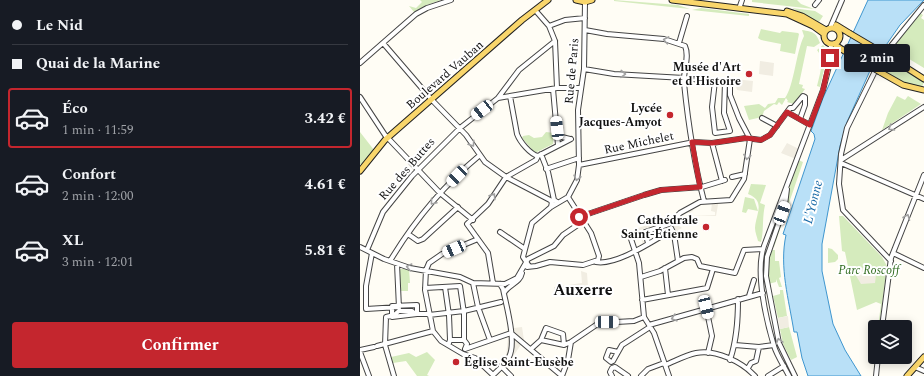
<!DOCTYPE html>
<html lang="fr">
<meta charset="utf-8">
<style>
:root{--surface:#171b24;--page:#20242c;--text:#f1f3f6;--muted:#9ea1a6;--line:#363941;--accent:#c4262e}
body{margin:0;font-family:Spectral,serif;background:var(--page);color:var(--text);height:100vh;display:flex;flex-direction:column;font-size:15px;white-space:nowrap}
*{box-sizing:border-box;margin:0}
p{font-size:13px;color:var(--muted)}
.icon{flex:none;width:22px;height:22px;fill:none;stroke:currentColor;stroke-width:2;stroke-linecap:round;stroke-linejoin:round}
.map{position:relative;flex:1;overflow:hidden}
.side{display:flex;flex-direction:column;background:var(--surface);width:360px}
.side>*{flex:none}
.banner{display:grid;align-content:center;height:88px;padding:0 12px;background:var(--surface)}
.tools{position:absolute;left:508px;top:320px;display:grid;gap:8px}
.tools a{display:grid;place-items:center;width:44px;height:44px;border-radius:4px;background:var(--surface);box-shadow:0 2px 10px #0003;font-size:20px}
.end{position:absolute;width:18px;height:18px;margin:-9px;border:5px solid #c4262e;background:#fff;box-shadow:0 0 0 2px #fff}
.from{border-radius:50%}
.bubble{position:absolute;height:28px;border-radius:4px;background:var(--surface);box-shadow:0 2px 10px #0003;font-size:13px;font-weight:700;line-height:28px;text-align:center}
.car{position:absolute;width:12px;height:24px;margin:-12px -6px;border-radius:5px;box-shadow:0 0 3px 1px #0007;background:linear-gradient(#fff 24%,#345 0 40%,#fff 0 76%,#345 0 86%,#fff 0)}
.banner b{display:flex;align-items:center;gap:14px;height:38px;font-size:15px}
.banner b+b{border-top:1px solid var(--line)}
.banner i{width:10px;height:10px;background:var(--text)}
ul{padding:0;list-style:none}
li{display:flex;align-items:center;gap:12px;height:60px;margin:0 8px 6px;padding:0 4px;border:2px solid transparent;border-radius:4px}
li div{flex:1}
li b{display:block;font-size:15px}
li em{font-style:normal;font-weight:700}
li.selected{border-color:var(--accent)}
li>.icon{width:36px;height:36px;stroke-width:1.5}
.button{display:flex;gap:8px;margin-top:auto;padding:8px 12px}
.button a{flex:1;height:46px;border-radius:4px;background:var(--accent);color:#fff;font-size:16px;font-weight:700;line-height:46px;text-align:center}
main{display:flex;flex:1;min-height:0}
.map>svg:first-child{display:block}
</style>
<main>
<section class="side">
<div class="banner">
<b><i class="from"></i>Le Nid</b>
<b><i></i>Quai de la Marine</b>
</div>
<ul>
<li class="selected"><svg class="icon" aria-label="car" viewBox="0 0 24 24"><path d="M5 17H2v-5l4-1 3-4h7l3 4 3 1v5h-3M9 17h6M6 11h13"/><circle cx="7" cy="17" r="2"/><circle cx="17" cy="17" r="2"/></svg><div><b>Éco</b><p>1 min · 11:59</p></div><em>3.42 €</em></li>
<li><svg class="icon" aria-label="car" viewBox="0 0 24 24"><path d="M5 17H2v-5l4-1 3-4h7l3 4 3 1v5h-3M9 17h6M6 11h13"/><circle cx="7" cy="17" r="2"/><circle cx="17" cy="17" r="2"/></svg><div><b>Confort</b><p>2 min · 12:00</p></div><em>4.61 €</em></li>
<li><svg class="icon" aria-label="car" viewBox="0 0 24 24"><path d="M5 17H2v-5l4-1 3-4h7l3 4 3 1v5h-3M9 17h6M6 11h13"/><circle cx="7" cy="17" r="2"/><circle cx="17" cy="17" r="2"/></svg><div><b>XL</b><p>3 min · 12:01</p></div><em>5.81 €</em></li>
</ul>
<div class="button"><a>Confirmer</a></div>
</section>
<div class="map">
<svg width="564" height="376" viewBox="0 0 564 376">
<rect width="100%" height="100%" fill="#fffdf5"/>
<path fill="#d5ebbd" d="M60 0H81L67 5 54 12 49 6 56 8 62 2Z
M254 0 318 5 330 9 254 1Z
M392 0H437L441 4 454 9 392 2Z
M341 8 389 14V16L332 10Z
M432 8 455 11 463 16 459 22Z
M560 13 563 15 561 18 564 20V68L531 48Z
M401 29 420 33 422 31 438 33 439 34 435 54 420 51 421 44 401 40 398 38Z
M442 30C453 32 456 32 460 43L454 47 447 46 439 84 443 85 442 88 445 89 434 104 427 102 428 101 426 98 422 105 419 102 417 105 414 104 404 111 402 117 389 120 384 106 399 104 405 108 408 104 415 103 418 98H425C434 86 436 52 444 36Z
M463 45 466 48 467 56 460 87 457 86C460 73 465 60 457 50Z
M524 56 564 82 562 87 547 84 518 67 524 62Z
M537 96 545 100 548 96 561 104 522 130 528 113Z
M0 132 14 150 2 165 0 164Z
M186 132 194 133 193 144 175 153 162 138 163 136 169 135 174 138 182 137Z
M438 160 443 162 414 247H411L428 188Z
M391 184 406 185 400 203 405 205C402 218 404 230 401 242L398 241C397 237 395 232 395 228 396 214 406 201 388 194Z
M385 197 394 199 398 211 388 209 386 213 382 212Z
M479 216H483L522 257 527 266 519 327H518L521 304 516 302 497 310 485 252 482 251Z
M468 248 472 249 478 255V259L475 262 468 263Z
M410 250H415V261H419L421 277 419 278 422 287H419L416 279V282L408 284 407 266Z
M41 269H49L50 283H48V291H40L39 270Z
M420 290H423L427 316 418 318 413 296 420 294Z
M429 327 437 357 431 360 423 344 420 329Z
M67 352 75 360 67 375 69 376H57L46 361 33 363 31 357 49 353 56 357Z"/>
<path fill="#f1ede2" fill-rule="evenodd" d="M400 61 414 63 413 76 399 74Z
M374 79 393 81 392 92 377 90Z
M427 143 439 149 436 159 421 153Z
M343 199H359L356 216 332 215 330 213 325 212 321 215 320 220 322 223 319 226 322 228 318 230 317 238 316 239 314 234 284 248 278 228 307 219 335 201ZM343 202 352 203 351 211 355 212V215H333L330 212 333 211 334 206ZM303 223 308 235 293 243 289 239 283 241 280 230Z
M506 267 510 275H516L515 283 501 284 495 274 492 275V272Z
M221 271 227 273 228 287H230L231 298 211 289 194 291V287L222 283Z
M428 316 429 327 420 329 418 318Z
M162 327 164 340 150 361 146 357 148 338 147 329Z"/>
<path fill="#b9e0f7" stroke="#3f96cf" d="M508 0H564L540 25 513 64 487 122 480 146 462 244V271L473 324 485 350 501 376H448L442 358 437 332H434C429 300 419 267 426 235L423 234 455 139 454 134 451 131 463 98Z"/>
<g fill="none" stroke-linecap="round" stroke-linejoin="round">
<g stroke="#444" stroke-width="6">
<path id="minor" d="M455 5 459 0
M380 6 382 0
M175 10 189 26 195 41 197 88
M189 26 205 20 225 18
M470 28 482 0
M225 30 247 34 304 39 325 46C330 57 323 71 324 83 328 122 334 163 344 201
M23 43 72 100 106 135 125 162 146 177 190 200 192 202 191 207
M319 43 327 16
M0 63 56 14 67 8 91 0
M224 69 254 74 324 78 370 83V95L379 118 390 139 384 179 371 200 340 202 320 213 309 224
M355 81 352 107 355 133 370 131 364 113 365 82
M193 89 198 145
M150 96 157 134C160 142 170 154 178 156L211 139
M0 97 25 135 80 193 113 220
M138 98 159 70 195 41
M427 112 450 125
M402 118 417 126
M198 133 202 137 210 139
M352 143 362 181
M181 154 188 172 194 200 197 202
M481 160 564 107
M481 163 564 199
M219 165 334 142 352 143 386 138 401 140 410 135 430 108H433L443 96 445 97V105L440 119
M186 169 219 158
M372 177 385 174
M427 189 425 205 407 257 406 276 419 343 435 376
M219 217 284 195 301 190 342 187 365 180
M311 228 314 234 318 261
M140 232 165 249
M48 234 58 241 63 239 98 207
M270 236 279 263 284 317 294 333 309 376
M118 239 82 254 69 263 66 270 65 290 73 331 81 341 103 354 115 358 133 375
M288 243 285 232 309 224
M0 247 24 259 50 268 100 277 113 283 145 284 157 278 168 259 194 246 203 235 222 222
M7 250 23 212 52 176 100 128 138 98 197 88H221
M12 253 6 286V309L39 307
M533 253 564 268
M30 261C54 221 84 185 120 155
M531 261 483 210 479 184 481 154 487 128 522 57 564 5
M236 262C257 266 294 240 312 230
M37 264 39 308
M169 266 163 257 172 223 191 207 208 197 217 180 219 165 218 110 224 69 225 2
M167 267 176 266 190 262 223 265 238 260 239 256 231 233 208 197
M305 268 308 295
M281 277 300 271 324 258 332 257 337 259 340 266 375 273 384 250 403 249
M113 283 118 307 130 340
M133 283 128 253 107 224 128 204 146 177 176 160 178 156
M85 287 89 315 90 340
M65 288 100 286 104 313V340
M144 293C149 284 160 283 162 273
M389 296 394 280
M282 300 347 288 353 269
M57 305V314L32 317V306Z
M346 307 352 336 348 353
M69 315 104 311 141 302
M289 325 403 293
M522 327 531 258 564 175
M151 333 202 376
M181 340 204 345 211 342 239 323 274 321 284 317
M89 343 90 340H104L107 344 105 349
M375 345 399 347 414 345
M17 346 73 331
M105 349 151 333
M171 349 181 340 186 328 203 334 204 345
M0 350 14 347
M0 352 9 376
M258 352 249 350 246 358 251 362 253 361 262 345 290 327
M370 360C377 339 378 320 378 299
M305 365C315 361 326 355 336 353 356 349 382 362 395 376
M141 366 151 376
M555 367 564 371
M388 368 391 363 396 361 399 347
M133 375C138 370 146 364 149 357 157 342 146 305 143 289L140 284
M34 376 25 345 26 317 34 315 39 311H52L55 314H68
M202 376 208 360 211 342
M252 376 250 372 252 368 255 367 268 376
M281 376 288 369 304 363
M408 376 424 366
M429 376C424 366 417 356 414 346 406 319 395 272 404 246L463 90 470 62 471 44
M516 376 518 357"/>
</g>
<g stroke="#222" stroke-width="7">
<path id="major" d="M216 0 225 2 232 0
M312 0 427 14 453 26 464 34
M427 11 442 16 466 30
M476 25 489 33
M464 36a8 8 0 1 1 16 0a8 8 0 1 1-16 0Z
M474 44 483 50
M528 56 564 79
M520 72 543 85 564 90
M0 171 25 140 162 20 188 0
M547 376 564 357"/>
</g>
<use href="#minor" stroke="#fff" stroke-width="4"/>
<use href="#major" stroke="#f9d66b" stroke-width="5"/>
<g stroke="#222" stroke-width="7" stroke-linecap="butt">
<path id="major-bridge" d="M489 33 528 56
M483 50 520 72"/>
</g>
<use href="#major-bridge" stroke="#f9d66b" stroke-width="5"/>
</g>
<defs><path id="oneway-chevron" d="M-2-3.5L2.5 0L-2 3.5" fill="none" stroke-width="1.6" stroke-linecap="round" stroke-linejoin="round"/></defs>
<g stroke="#a0a0a0">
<use href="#oneway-chevron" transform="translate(306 40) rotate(-169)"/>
<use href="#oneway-chevron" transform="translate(263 74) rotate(3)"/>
<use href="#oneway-chevron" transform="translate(531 128) rotate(148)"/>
<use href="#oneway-chevron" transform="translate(112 144) rotate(56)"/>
<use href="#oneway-chevron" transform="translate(387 157) rotate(99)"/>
<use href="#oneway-chevron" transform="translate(217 178) rotate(103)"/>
<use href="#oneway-chevron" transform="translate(133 196) rotate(-57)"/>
<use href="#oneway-chevron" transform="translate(73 202) rotate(130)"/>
<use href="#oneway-chevron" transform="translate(547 217) rotate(-68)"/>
<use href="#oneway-chevron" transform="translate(49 267) rotate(-167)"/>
<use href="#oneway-chevron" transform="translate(314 318) rotate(164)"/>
<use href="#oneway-chevron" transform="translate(419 341) rotate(-105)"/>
</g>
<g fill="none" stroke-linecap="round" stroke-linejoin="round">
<path stroke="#c4262e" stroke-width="5" d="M219 217 284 195 301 190 340 187 332 142 352 143 386 138 401 140 410 135 427 112 450 125 463 90 470 58"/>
</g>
<g fill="#c4262e" stroke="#fff" stroke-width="1.5">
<circle cx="389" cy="74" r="4"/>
<circle cx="310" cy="115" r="4"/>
<circle cx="346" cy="227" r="4"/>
<circle cx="96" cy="362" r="4"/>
</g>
<g text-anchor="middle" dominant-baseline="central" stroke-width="4" stroke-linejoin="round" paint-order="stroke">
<g font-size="12" font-weight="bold" fill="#111" stroke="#fff" text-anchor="end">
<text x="381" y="67">Musée d'Art<tspan x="381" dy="14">et d'Histoire</tspan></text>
<text x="302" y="108">Lycée<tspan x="302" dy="14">Jacques-Amyot</tspan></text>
<text x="338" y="220">Cathédrale<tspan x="338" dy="14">Saint-Étienne</tspan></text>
<text x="104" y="362" text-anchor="start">Église Saint-Eusèbe</text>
</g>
<g font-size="12" fill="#111" stroke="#fff">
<text transform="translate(212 71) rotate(-85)">Rue de Paris</text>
<text transform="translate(85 75) rotate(-41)">Boulevard Vauban</text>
<text transform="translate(279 143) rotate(-12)">Rue Michelet</text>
<text transform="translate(47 169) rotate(-49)">Rue des Buttes</text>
</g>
<g font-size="12" font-style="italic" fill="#2f6b1f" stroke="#fff">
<text x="509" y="270">Parc Roscoff</text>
</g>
<g font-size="13" font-style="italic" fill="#1768a6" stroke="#fff">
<text transform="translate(453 202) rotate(-76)">L'Yonne</text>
</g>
<g font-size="16" font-weight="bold" fill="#111" stroke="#fff">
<text x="223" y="290">Auxerre</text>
</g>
</g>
</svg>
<div class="tools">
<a><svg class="icon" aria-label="layers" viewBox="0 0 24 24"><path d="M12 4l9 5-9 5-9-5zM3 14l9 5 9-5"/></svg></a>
</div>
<i class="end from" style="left:219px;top:217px"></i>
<i class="end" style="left:470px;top:58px"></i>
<div class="bubble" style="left:484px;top:44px;width:66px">2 min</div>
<i class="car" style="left:122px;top:110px;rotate:232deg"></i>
<i class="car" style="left:197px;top:128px;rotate:354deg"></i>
<i class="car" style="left:97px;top:176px;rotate:224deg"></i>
<i class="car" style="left:422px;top:213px;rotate:20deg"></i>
<i class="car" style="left:94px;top:249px;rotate:246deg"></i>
<i class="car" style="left:346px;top:307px;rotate:166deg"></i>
<i class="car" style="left:247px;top:322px;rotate:90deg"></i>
</div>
</main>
